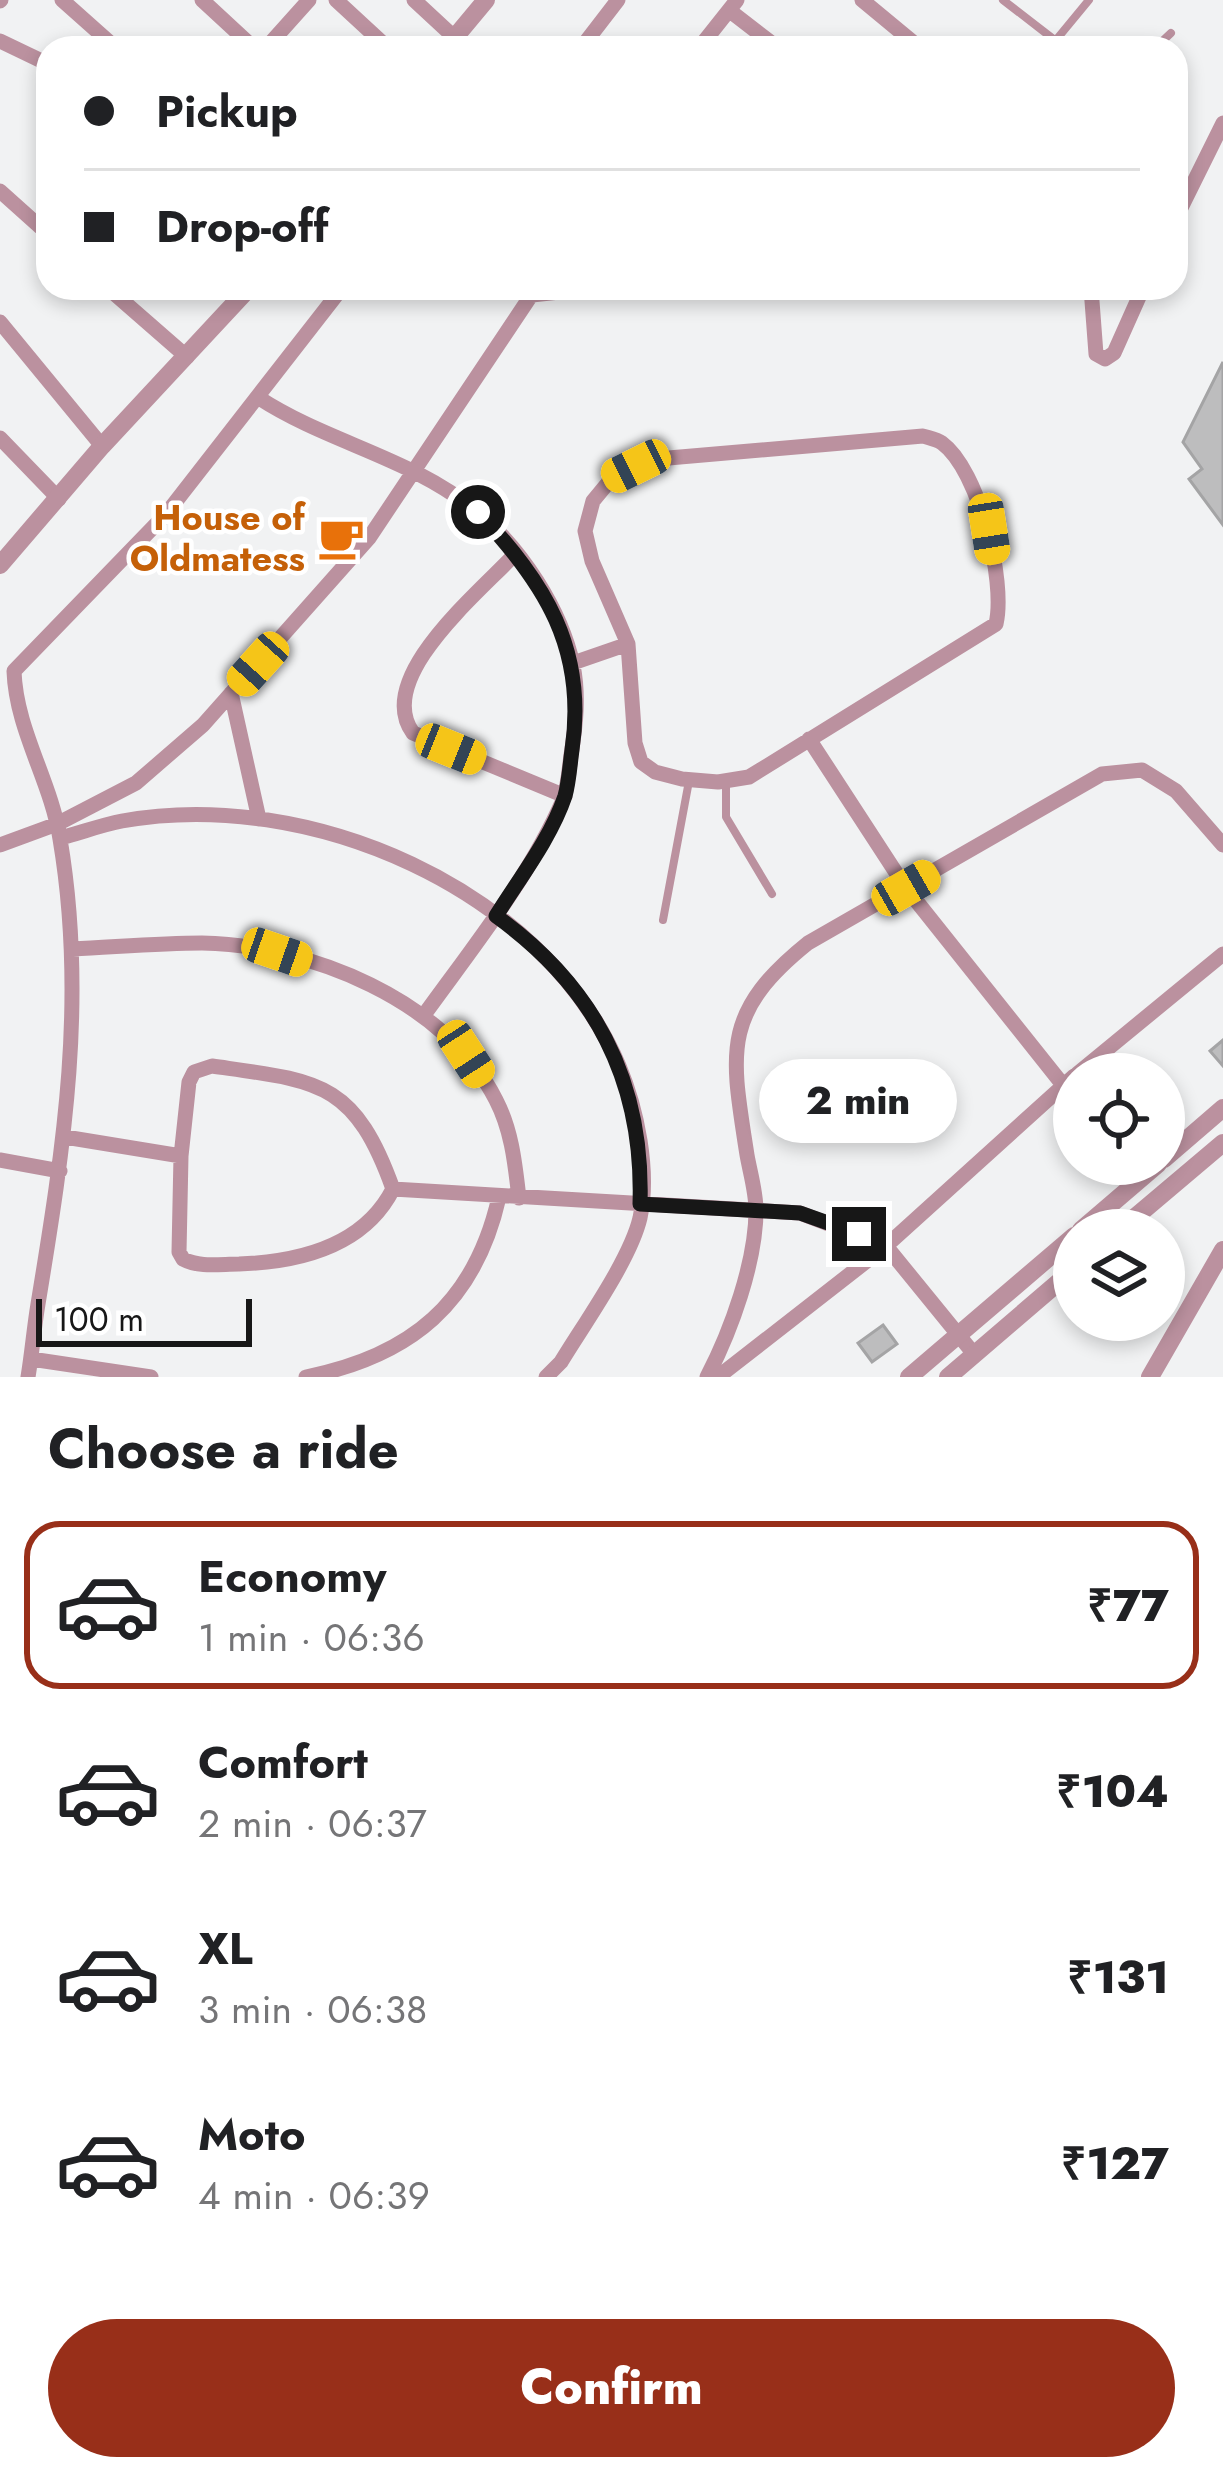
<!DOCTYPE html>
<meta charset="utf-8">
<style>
:root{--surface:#fff;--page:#f6f6f6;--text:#202124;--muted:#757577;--line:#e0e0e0;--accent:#982f19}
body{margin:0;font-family:Jost,sans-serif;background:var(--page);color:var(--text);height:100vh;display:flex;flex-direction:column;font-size:45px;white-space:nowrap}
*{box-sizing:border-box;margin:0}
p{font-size:39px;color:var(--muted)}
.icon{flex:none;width:66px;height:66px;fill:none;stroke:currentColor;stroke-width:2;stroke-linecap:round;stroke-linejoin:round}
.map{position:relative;height:1377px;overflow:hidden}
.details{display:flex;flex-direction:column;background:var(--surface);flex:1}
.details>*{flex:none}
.hud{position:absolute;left:36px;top:36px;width:1152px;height:264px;border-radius:36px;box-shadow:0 6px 18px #0003;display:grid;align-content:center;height:264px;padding:0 48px;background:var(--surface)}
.controls{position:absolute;left:1053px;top:1053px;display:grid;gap:24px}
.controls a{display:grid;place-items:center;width:132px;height:132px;border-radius:50%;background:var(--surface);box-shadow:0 6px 18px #0003;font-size:60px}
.scale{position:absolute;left:36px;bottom:30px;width:216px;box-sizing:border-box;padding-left:12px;border:6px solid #171717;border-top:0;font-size:33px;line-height:42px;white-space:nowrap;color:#171717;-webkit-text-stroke:9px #fff;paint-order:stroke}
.end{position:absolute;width:54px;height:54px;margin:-27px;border:15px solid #171717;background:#fff;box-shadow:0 0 0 6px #fff}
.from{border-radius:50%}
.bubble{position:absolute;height:84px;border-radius:42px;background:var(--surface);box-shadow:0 6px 18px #0003;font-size:39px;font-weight:800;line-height:84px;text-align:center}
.car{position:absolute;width:36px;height:72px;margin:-36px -18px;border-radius:15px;box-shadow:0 0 9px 3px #0007;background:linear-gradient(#f5c518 24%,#345 0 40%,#f5c518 0 76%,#345 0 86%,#f5c518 0)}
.hud b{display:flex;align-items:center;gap:42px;height:114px;font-size:45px}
.hud b+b{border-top:3px solid var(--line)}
.hud i{width:30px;height:30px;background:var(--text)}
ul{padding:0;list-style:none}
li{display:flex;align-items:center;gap:36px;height:168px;margin:0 24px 18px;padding:0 24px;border:6px solid transparent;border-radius:36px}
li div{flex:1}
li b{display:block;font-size:45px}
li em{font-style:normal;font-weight:800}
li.on{border-color:var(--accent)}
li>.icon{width:108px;height:108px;stroke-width:1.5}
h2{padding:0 48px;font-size:54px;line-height:144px}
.primary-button{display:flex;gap:24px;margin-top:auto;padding:24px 48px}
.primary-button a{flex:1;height:138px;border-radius:72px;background:var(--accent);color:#fff;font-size:48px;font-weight:800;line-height:138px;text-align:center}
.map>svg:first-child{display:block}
</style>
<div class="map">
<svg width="1223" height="1377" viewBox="0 0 1223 1377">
<rect width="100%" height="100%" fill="#f1f2f3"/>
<path fill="#bdbdbe" stroke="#a4a4a5" stroke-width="3" d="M1223 362V525L1189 479 1202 469 1183 442Z
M1223 1040V1066L1210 1051Z
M883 1325 897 1344 872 1362 858 1343Z"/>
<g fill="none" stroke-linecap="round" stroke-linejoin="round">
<path stroke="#bb919f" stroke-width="8" d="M1003 0 1065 48
M1056 40 1089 0
M1155 48 1171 33
M726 782V817L772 894
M663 920 689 781"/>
<path stroke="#bb919f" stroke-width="15" d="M62 0 116 48
M202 0 254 48
M336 0 388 48
M414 0 455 38
M862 0 920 48
M0 1 1 0
M730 11 778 48
M0 41 48 64
M266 48 309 0
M581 48 618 0
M699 48 737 0
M0 191 48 234
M1176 218 1223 123
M108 288 187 357
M1091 288 1096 354 1105 359 1114 353 1143 288
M532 295 596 288
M0 322 102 446
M259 398C328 443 413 458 477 512 521 548 561 609 573 665 579 695 576 725 571 755 569 770 568 787 563 800 529 878 473 947 424 1015
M923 436C929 438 936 439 942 443 979 470 1006 581 996 624L749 777 718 782 682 779 655 772 641 762 635 743 628 644 592 561 585 531 593 501 612 478 657 459Z
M0 438 59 499
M516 553C480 592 373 678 413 733L565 796
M573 663 628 644
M231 693 259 819
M809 739 906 888 1063 1085
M60 838C80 833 101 825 122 821 307 787 544 888 619 1066 637 1109 650 1171 640 1218 630 1260 584 1324 561 1362L546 1377
M0 845 57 824 136 783 203 725 369 538 536 288
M73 949C116 947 159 943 202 943 309 945 446 1000 496 1100 512 1131 515 1164 519 1198
M212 1066C318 1081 354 1080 393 1189 364 1246 299 1262 239 1264 220 1264 200 1268 183 1259L179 1252 181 1156 189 1082 194 1072Z
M1077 1074 1223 954
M65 1137 181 1156
M0 1160 60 1171
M393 1189 800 1213 886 1246 974 1354
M31 1359 151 1377
M28 1377C32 1353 34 1328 38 1304 64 1146 87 999 60 839 51 781 16 730 14 671L166 514 342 288
M306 1377C411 1356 475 1303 499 1197
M707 1377C731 1331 756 1262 756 1210 756 1192 750 1172 747 1155 731 1052 721 1013 808 943L1102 774 1142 770 1176 791 1223 845
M718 1377 886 1246 1074 1076"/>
<path stroke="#bb919f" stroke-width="18" d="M446 48 486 0
M0 565 102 446 249 288
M1164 1159 1223 1108
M1081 1230 1158 1164
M1120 1230 1223 1143
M909 1377 1074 1236
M948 1377 1074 1269
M1150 1377 1223 1250"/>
</g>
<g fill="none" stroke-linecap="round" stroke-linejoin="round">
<path stroke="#171717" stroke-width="15" d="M478 512C545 583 587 649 572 750 570 764 569 782 565 796 551 838 519 879 496 916 595 987 644 1081 640 1204L800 1213 859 1234"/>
</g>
<defs>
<g id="cafe-bare" transform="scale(3.6)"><path d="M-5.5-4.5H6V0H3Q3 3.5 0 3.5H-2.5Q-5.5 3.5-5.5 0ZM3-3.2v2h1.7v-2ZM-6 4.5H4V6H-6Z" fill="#e8710a" stroke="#fff" stroke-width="2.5" paint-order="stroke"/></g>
</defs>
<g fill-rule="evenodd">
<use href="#cafe-bare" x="341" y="538"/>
</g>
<g text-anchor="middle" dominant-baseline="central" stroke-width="9" stroke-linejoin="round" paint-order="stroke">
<g font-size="36" font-weight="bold" fill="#c56008" stroke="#fff" text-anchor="end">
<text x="305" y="517">House of<tspan x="305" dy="41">Oldmatess</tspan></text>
</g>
</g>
</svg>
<div class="controls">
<a><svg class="icon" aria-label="locate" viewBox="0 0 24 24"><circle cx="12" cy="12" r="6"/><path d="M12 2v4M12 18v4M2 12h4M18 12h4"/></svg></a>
<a><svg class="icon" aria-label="layers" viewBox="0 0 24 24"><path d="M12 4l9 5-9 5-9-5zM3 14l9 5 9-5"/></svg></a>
</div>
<div class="scale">100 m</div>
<i class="end from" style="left:478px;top:512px"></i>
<i class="end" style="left:859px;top:1234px"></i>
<div class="bubble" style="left:759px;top:1059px;width:198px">2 min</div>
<i class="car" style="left:636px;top:466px;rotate:244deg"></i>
<i class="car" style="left:989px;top:529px;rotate:171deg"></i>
<i class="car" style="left:258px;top:664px;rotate:222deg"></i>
<i class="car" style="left:451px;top:749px;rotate:112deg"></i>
<i class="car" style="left:906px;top:888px;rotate:60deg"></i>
<i class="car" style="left:277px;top:952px;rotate:109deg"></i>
<i class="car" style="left:466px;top:1054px;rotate:147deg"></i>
<div class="hud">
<b><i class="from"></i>Pickup</b>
<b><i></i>Drop-off</b>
</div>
</div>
<section class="details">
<h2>Choose a ride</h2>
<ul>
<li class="on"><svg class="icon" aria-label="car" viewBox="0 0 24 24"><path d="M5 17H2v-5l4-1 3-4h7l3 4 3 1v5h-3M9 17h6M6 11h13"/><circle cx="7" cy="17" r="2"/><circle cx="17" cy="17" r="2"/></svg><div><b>Economy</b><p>1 min · 06:36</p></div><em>₹77</em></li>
<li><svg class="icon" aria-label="car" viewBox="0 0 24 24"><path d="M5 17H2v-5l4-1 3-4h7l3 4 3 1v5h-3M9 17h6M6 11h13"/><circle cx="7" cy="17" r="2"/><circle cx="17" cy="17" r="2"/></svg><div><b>Comfort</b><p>2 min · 06:37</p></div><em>₹104</em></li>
<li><svg class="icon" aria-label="car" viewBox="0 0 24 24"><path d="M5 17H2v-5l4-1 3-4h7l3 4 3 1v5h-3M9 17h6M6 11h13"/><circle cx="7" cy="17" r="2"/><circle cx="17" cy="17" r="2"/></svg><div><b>XL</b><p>3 min · 06:38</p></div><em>₹131</em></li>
<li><svg class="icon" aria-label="car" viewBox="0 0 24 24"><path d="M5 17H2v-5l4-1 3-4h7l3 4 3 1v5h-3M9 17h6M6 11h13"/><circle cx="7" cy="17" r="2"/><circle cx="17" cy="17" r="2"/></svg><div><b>Moto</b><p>4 min · 06:39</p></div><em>₹127</em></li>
</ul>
<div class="primary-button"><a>Confirm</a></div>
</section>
